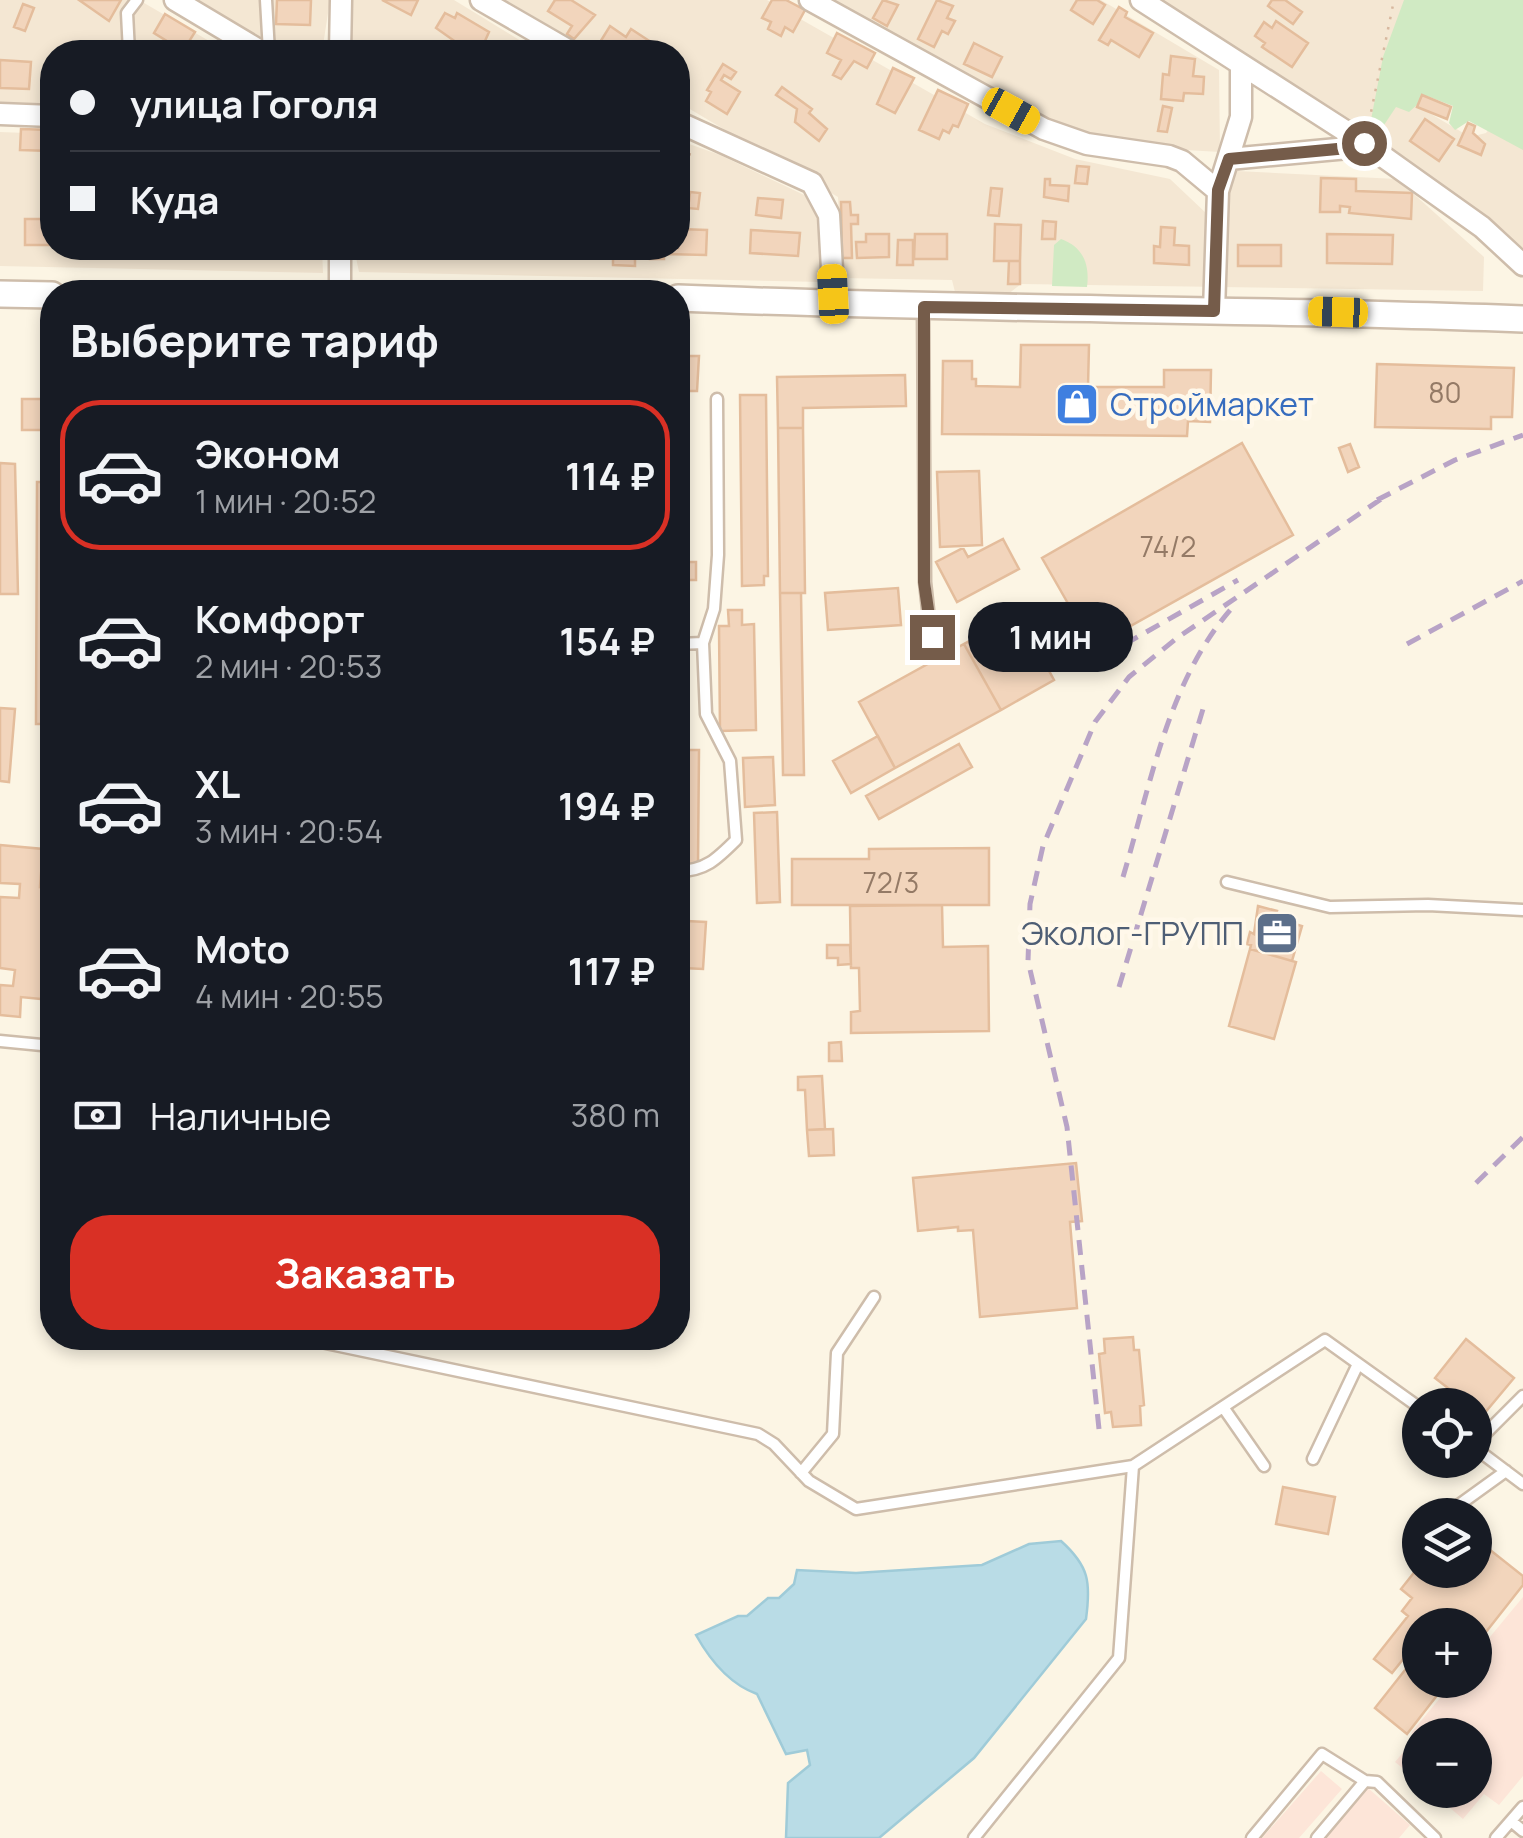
<!DOCTYPE html>
<html lang="ru">
<meta charset="utf-8">
<style>
:root{--surface:#171b24;--page:#242831;--text:#f1f3f6;--muted:#9ea1a6;--line:#363941;--accent:#d93025}
body{margin:0;font-family:Manrope,sans-serif;background:var(--page);color:var(--text);height:100vh;display:flex;flex-direction:column;font-size:38px;white-space:nowrap}
*{box-sizing:border-box;margin:0}
p{font-size:32px;color:var(--muted)}
.icon{flex:none;width:55px;height:55px;fill:none;stroke:currentColor;stroke-width:2;stroke-linecap:round;stroke-linejoin:round}
.map{position:relative;flex:1;overflow:hidden}
.drawer{position:absolute;left:40px;top:280px;width:650px;height:1070px;display:flex;flex-direction:column;background:var(--surface);border-radius:40px;box-shadow:0 5px 15px #0003}
.drawer>*{flex:none}
.top-card{position:absolute;left:40px;top:40px;width:650px;height:220px;border-radius:40px;box-shadow:0 5px 15px #0003;display:grid;align-content:center;height:220px;padding:0 30px;background:var(--surface)}
.tools{position:absolute;left:1402px;top:1388px;display:grid;gap:20px}
.tools a{display:grid;place-items:center;width:90px;height:90px;border-radius:50%;background:var(--surface);box-shadow:0 5px 15px #0003;font-size:50px}
.end{position:absolute;width:45px;height:45px;margin:-22px;border:12px solid #755c4a;background:#fff;box-shadow:0 0 0 5px #fff}
.from{border-radius:50%}
.bubble{position:absolute;height:70px;border-radius:35px;background:var(--surface);box-shadow:0 5px 15px #0003;font-size:32px;font-weight:700;line-height:70px;text-align:center}
.car{position:absolute;width:30px;height:60px;margin:-30px -15px;border-radius:12px;box-shadow:0 0 8px 2px #0007;background:linear-gradient(#f5c518 24%,#345 0 40%,#f5c518 0 76%,#345 0 86%,#f5c518 0)}
.top-card b{display:flex;align-items:center;gap:35px;height:95px;font-size:38px}
.top-card b+b{border-top:2px solid var(--line)}
.top-card i{width:25px;height:25px;background:var(--text)}
ul{padding:0;list-style:none}
li{display:flex;align-items:center;gap:30px;height:150px;margin:0 20px 15px;padding:0 10px;border:5px solid transparent;border-radius:40px}
li div{flex:1}
li b{display:block;font-size:38px}
li em{font-style:normal;font-weight:700}
li.current{border-color:var(--accent)}
li>.icon{width:90px;height:90px;stroke-width:1.5}
h2{padding:0 30px;font-size:45px;line-height:120px}
.pay{display:flex;align-items:center;gap:25px;height:110px;padding:0 30px;font-size:38px}
.pay p{margin-inline-start:auto}
.primary-button{display:flex;gap:20px;margin-top:auto;padding:20px 30px}
.primary-button a{flex:1;height:115px;border-radius:40px;background:var(--accent);color:#fff;font-size:40px;font-weight:700;line-height:115px;text-align:center}
.map>svg:first-child{display:block}
</style>
<div class="map">
<svg width="1523" height="1838" viewBox="0 0 1523 1838">
<rect width="100%" height="100%" fill="#fcf5e4"/>
<path fill="#f4e7d3" d="M0 0H139L228 52H52V108L0 105Z
M194 0H330L322 52H282Z
M351 0H454L539 52H352Z
M506 0H767L985 124 1075 159 1170 179 1207 214 1222 215 1226 177 1237 171 1397 179 1484 257 1483 291 1021 284 1007 295 955 292 952 280 841 278 838 197 678 102V52H594Z
M833 0H1101L1219 70 1220 152 1083 144Z
M1160 0H1420L1404 98 1470 137 1486 133 1499 116 1523 65V248L1350 119Z
M0 132 52 134V248H322L323 273 0 266Z
M678 140 720 155 819 202 822 282 359 272 354 248H678Z"/>
<path fill="#fde5d8" d="M1523 1597V1776L1499 1805 1484 1794 1463 1819 1429 1790H1475V1735H1420V1782L1395 1762 1416 1737 1411 1733 1455 1680H1475V1655Z
M1321 1771 1342 1789 1299 1838H1262Z
M1368 1788 1410 1825 1399 1838H1326Z"/>
<path fill="#d0eac3" d="M1404 0H1523V150L1469 121 1455 130 1449 123 1453 106 1427 96 1409 112 1396 107 1380 131 1370 125 1383 57Z
M1061 239C1083 247 1090 264 1087 287L1052 286 1054 245Z"/>
<path fill="#b9dce6" stroke="#9fcbd8" stroke-width="2.5" d="M1061 1541C1089 1566 1091 1582 1086 1619L974 1758 879 1838H786L788 1783 810 1765 807 1750 786 1754 757 1694C729 1684 710 1660 696 1635L738 1616H747L768 1598H779L794 1584 797 1570 856 1573 982 1565 1029 1544Z"/>
<path fill="#f2d5bc" stroke="#e4bd9c" stroke-width="2.5" d="M79 0H121L109 21Z
M277 0H311L310 25 276 24Z
M382 0H418L411 15Z
M555 0H571L595 15 574 39 567 34 572 26 548 11Z
M772 0H786L805 10 793 32 785 27 781 36 768 29 771 22 762 18Z
M883 0 898 5 887 26 873 18Z
M937 0 953 6 947 18 955 21 948 34 942 31 934 47 918 39Z
M1077 0H1097L1105 5 1093 24 1071 10Z
M1272 0H1285L1302 12 1293 24 1268 6Z
M23 4 34 8 25 31 14 27Z
M1119 7 1127 12 1125 17 1153 33 1139 57 1111 40 1108 45 1099 40Z
M445 13 455 18 457 13 489 32 480 52H470L436 28Z
M165 14 195 32 183 51 154 33Z
M1276 21 1308 43 1292 67 1262 47 1265 43 1255 36 1264 22 1272 28Z
M610 26 626 37 631 29 654 44 648 52H606L597 47Z
M837 33 875 53 867 68 854 61 841 79 833 75 841 60 827 53Z
M974 43 1002 57 992 77 964 64Z
M1171 56 1195 59 1193 76 1204 77 1203 94 1184 93 1183 101 1161 99 1163 74 1169 75Z
M0 60 31 62 29 89 0 88Z
M723 64 736 72 731 79 724 75 721 80 740 92 727 114 706 101 711 92 707 90Z
M893 68 914 78 895 113 877 104Z
M782 87 812 109 809 113 827 129 819 141 795 122 797 109 776 95Z
M938 90 968 104 958 127 953 125 949 133 943 130 939 139 919 130Z
M1422 95 1451 107 1447 119 1417 107Z
M1163 106 1172 108 1167 132 1158 131Z
M1425 119 1454 139 1439 161 1410 141Z
M1468 123 1475 126 1473 133 1485 144 1481 155 1458 145Z
M21 129 52 130V151L20 150Z
M1077 166 1089 167 1087 184 1075 183Z
M1321 178 1356 179V191L1412 193 1411 219 1349 213 1350 207 1340 206V212H1320Z
M1045 179H1050V185L1069 186 1068 201 1044 197Z
M991 188 1002 189 999 216 988 215Z
M690 192 700 193 698 209 688 208 687 217 678 216V200L689 201Z
M758 198 783 200 781 218 756 215Z
M841 202H850L851 215H858V224H851L852 258H842Z
M25 219H52V245H25Z
M1043 221 1056 222 1055 239H1042Z
M995 224 1021 225 1020 261H994Z
M1161 227 1175 228 1174 245 1189 246V265L1154 263V246L1160 247Z
M678 229 707 230 706 255 664 254V259H650V248H678Z
M751 230 800 233 798 256 750 253Z
M866 234H889V257L857 258 856 242H866Z
M915 234H947V259H914Z
M1327 234 1393 235 1392 264 1327 263Z
M898 240H913V265H897Z
M1238 245H1281V266H1238Z
M466 248H515V253H466Z
M558 248H610V254L558 253Z
M613 248H635V266L613 265Z
M1009 261H1020V284H1008Z
M1021 345H1089L1088 387H1164V370H1211L1210 422 1188 421 1187 436 942 434 943 361H972V379H976V386L1020 387Z
M678 356H699L697 391H678Z
M1377 364 1514 368 1512 417H1491V429L1375 427Z
M905 375 906 406 803 408V428H778L777 377Z
M740 395H766L768 576H764V585L742 586Z
M22 399H52V430H22Z
M778 428H803L805 593H780Z
M1242 443 1293 535 1093 647 1042 558Z
M1350 444 1359 467 1348 472 1339 448Z
M0 463 15 464 18 594H0Z
M979 471 982 545 940 547 937 472Z
M37 482H52V724H36Z
M1003 539 1019 569 957 602 936 562 963 548 968 557Z
M678 562H696V580H682L683 598H678Z
M898 588 901 625 828 630 825 593Z
M780 593H801L804 775H783Z
M728 610H742V625L754 624 756 730 720 731 719 626H729Z
M1018 614 1054 680 1001 710 964 644Z
M964 644 1001 710 895 768 859 702Z
M0 708 15 709 9 782 0 781Z
M878 736 895 768 851 793 833 761Z
M959 744 972 767 879 819 866 796Z
M678 750H699L698 864H678Z
M773 757 775 805 745 807 743 758Z
M777 812 780 902 757 903 754 813Z
M0 845 43 849 40 887 52 888V1000L21 997 20 1017 0 1015V985L13 986 15 970 0 968V897L19 898 20 884 0 883Z
M989 848V905H792V859H869V849Z
M942 905 943 947 988 946 989 1031 851 1033V1012L860 1011 859 968H851L850 906Z
M1258 906 1277 911 1275 918 1302 926 1292 961 1250 949 1251 945 1247 944 1250 932 1254 934Z
M686 921 706 922 703 969 683 968Z
M827 945H850L851 964 838 965V958H827Z
M1250 949 1296 962 1274 1039 1229 1026Z
M841 1042 842 1061H829V1043Z
M45 1056 52 1057V1085L43 1084Z
M822 1076 825 1129 807 1130 805 1090H798V1077Z
M833 1129 834 1155 809 1156 807 1130Z
M1076 1163 1082 1221 1070 1222 1077 1308 980 1317 973 1230 958 1231V1227L918 1231 913 1178Z
M1133 1337 1134 1350H1139L1144 1405 1140 1406 1141 1425 1113 1427 1111 1412 1105 1413 1099 1354 1105 1353 1104 1339Z
M1466 1339 1514 1378 1483 1415 1435 1378Z
M1283 1487 1335 1497 1328 1534 1276 1524Z
M1475 1538 1523 1576V1585L1475 1646V1625H1420V1638L1392 1673 1374 1659 1408 1616 1402 1611 1412 1598 1401 1589 1420 1565V1570H1475Z
M1420 1651V1680H1449L1407 1734 1375 1708Z"/>
<g fill="none" stroke-linecap="round" stroke-linejoin="round">
<g stroke="#cebdab" stroke-width="15">
<path id="service" d="M266 0 269 52
M129 52 127 13 137 0
M923 309 925 582 931 637
M678 644 703 643
M678 871C705 871 717 859 736 840L730 761 706 714 703 643 714 609 718 555 717 399
M1227 882 1330 907 1428 905 1523 910
M0 1041 52 1046
M302 1338 758 1434 774 1444 809 1481 856 1509 1133 1466
M1223 1407 1264 1466
M1475 1444 1523 1396
M1475 1448 1523 1484
M1313 1459 1358 1364
M801 1473 833 1434 837 1353 874 1297
M1445 1515 1506 1471
M1511 1821 1523 1831
M974 1838 1119 1658 1133 1466 1325 1340 1420 1408
M1252 1838 1322 1754 1365 1781 1377 1782 1435 1838
M1317 1838 1365 1781
M1496 1838 1523 1807"/>
</g>
<g stroke="#cebdab" stroke-width="25">
<path id="minor" d="M175 0 262 52
M481 0 571 52
M810 0 1044 129 1087 144 1169 156 1182 161 1218 191
M1141 0 1364 143 1482 227 1523 265
M340 52 341 0
M0 114 52 116
M678 122 812 183 829 215 834 306
M1229 159 1348 148 1364 143
M340 248V292
M1214 311 1218 191 1241 117V65"/>
</g>
<g stroke="#cebdab" stroke-width="30">
<path id="tertiary" d="M0 294 52 295
M678 298C959 310 1241 308 1523 319"/>
</g>
<path stroke="#d7b89f" stroke-width="2.5" stroke-dasharray="2.5 8" stroke-linecap="butt" d="M1369 122 1394 0
M683 197 691 146"/>
<use href="#service" stroke="#fff" stroke-width="10"/>
<use href="#minor" stroke="#fff" stroke-width="20"/>
<use href="#tertiary" stroke="#fff" stroke-width="25"/>
<path stroke="#b8a3c6" stroke-width="5" stroke-dasharray="15 10" stroke-linecap="butt" d="M1377 500 1455 460 1523 435
M1407 644 1523 581
M1081 669 1238 580
M1123 877C1150 787 1168 680 1232 608
M1119 987 1203 709
M1476 1183 1523 1137
M1099 1429 1067 1127 1028 961 1030 904 1043 846 1095 722 1129 677 1177 638 1387 495"/>
</g>
<g fill="none" stroke-linecap="round" stroke-linejoin="round">
<path stroke="#755c4a" stroke-width="12" d="M932 637 924 582V307L1214 311 1218 190 1229 159 1348 148 1364 143"/>
</g>
<defs>
<g id="shop-square" transform="scale(2.25)"><rect x="-9" y="-9" width="18" height="18" rx="4" fill="#3f7fe0" stroke="#fff8ea"/><path d="M-5-2.5h2.3a2.7 3.5 0 0 1 5.4 0H5L5.5 6h-11ZM-1.5-2.5h3a1.5 2.3 0 0 0-3 0Z" fill="#fff"/></g>
<g id="office-square" transform="scale(2.25)"><rect x="-9" y="-9" width="18" height="18" rx="4" fill="#5c6f8a" stroke="#fff8ea"/><path d="M-6-3h4V-5.5h4V-3h4V5H-6ZM-1-4.5V-3h2v-1.5ZM-6 0V1H6V0Z" fill="#fff"/></g>
</defs>
<g fill-rule="evenodd">
<use href="#shop-square" x="1077" y="404"/>
<use href="#office-square" x="1277" y="933"/>
</g>
<g text-anchor="middle" dominant-baseline="central" stroke-width="9" stroke-linejoin="round" paint-order="stroke">
<g font-size="28" fill="#947a66">
<text x="1445" y="392">80</text>
<text x="1168" y="546">74/2</text>
<text x="891" y="882">72/3</text>
</g>
<g font-size="32" fill="#366cbe" stroke="#fff8ea" text-anchor="start">
<text x="1110" y="404">Строймаркет</text>
</g>
<g font-size="32" fill="#4e5e75" stroke="#fff8ea" text-anchor="end">
<text x="1244" y="933">Эколог-ГРУПП</text>
</g>
</g>
</svg>
<div class="tools">
<a><svg class="icon" aria-label="locate" viewBox="0 0 24 24"><circle cx="12" cy="12" r="6"/><path d="M12 2v4M12 18v4M2 12h4M18 12h4"/></svg></a>
<a><svg class="icon" aria-label="layers" viewBox="0 0 24 24"><path d="M12 4l9 5-9 5-9-5zM3 14l9 5 9-5"/></svg></a>
<a>+</a>
<a>−</a>
</div>
<i class="end from" style="left:1364px;top:143px"></i>
<i class="end" style="left:932px;top:637px"></i>
<div class="bubble" style="left:968px;top:602px;width:165px">1 мин</div>
<i class="car" style="left:1011px;top:111px;rotate:119deg"></i>
<i class="car" style="left:833px;top:294px;rotate:357deg"></i>
<i class="car" style="left:1338px;top:312px;rotate:272deg"></i>
<div class="top-card">
<b><i class="from"></i>улица Гоголя</b>
<b><i></i>Куда</b>
</div>
<section class="drawer">
<h2>Выберите тариф</h2>
<ul>
<li class="current"><svg class="icon" aria-label="car" viewBox="0 0 24 24"><path d="M5 17H2v-5l4-1 3-4h7l3 4 3 1v5h-3M9 17h6M6 11h13"/><circle cx="7" cy="17" r="2"/><circle cx="17" cy="17" r="2"/></svg><div><b>Эконом</b><p>1 мин · 20:52</p></div><em>114 ₽</em></li>
<li><svg class="icon" aria-label="car" viewBox="0 0 24 24"><path d="M5 17H2v-5l4-1 3-4h7l3 4 3 1v5h-3M9 17h6M6 11h13"/><circle cx="7" cy="17" r="2"/><circle cx="17" cy="17" r="2"/></svg><div><b>Комфорт</b><p>2 мин · 20:53</p></div><em>154 ₽</em></li>
<li><svg class="icon" aria-label="car" viewBox="0 0 24 24"><path d="M5 17H2v-5l4-1 3-4h7l3 4 3 1v5h-3M9 17h6M6 11h13"/><circle cx="7" cy="17" r="2"/><circle cx="17" cy="17" r="2"/></svg><div><b>XL</b><p>3 мин · 20:54</p></div><em>194 ₽</em></li>
<li><svg class="icon" aria-label="car" viewBox="0 0 24 24"><path d="M5 17H2v-5l4-1 3-4h7l3 4 3 1v5h-3M9 17h6M6 11h13"/><circle cx="7" cy="17" r="2"/><circle cx="17" cy="17" r="2"/></svg><div><b>Moto</b><p>4 мин · 20:55</p></div><em>117 ₽</em></li>
</ul>
<div class="pay"><svg class="icon" aria-label="cash" viewBox="0 0 24 24"><path d="M3 7h18v10H3z"/><circle cx="12" cy="12" r="2"/></svg>Наличные<p>380 m</p></div>
<div class="primary-button"><a>Заказать</a></div>
</section>
</div>
